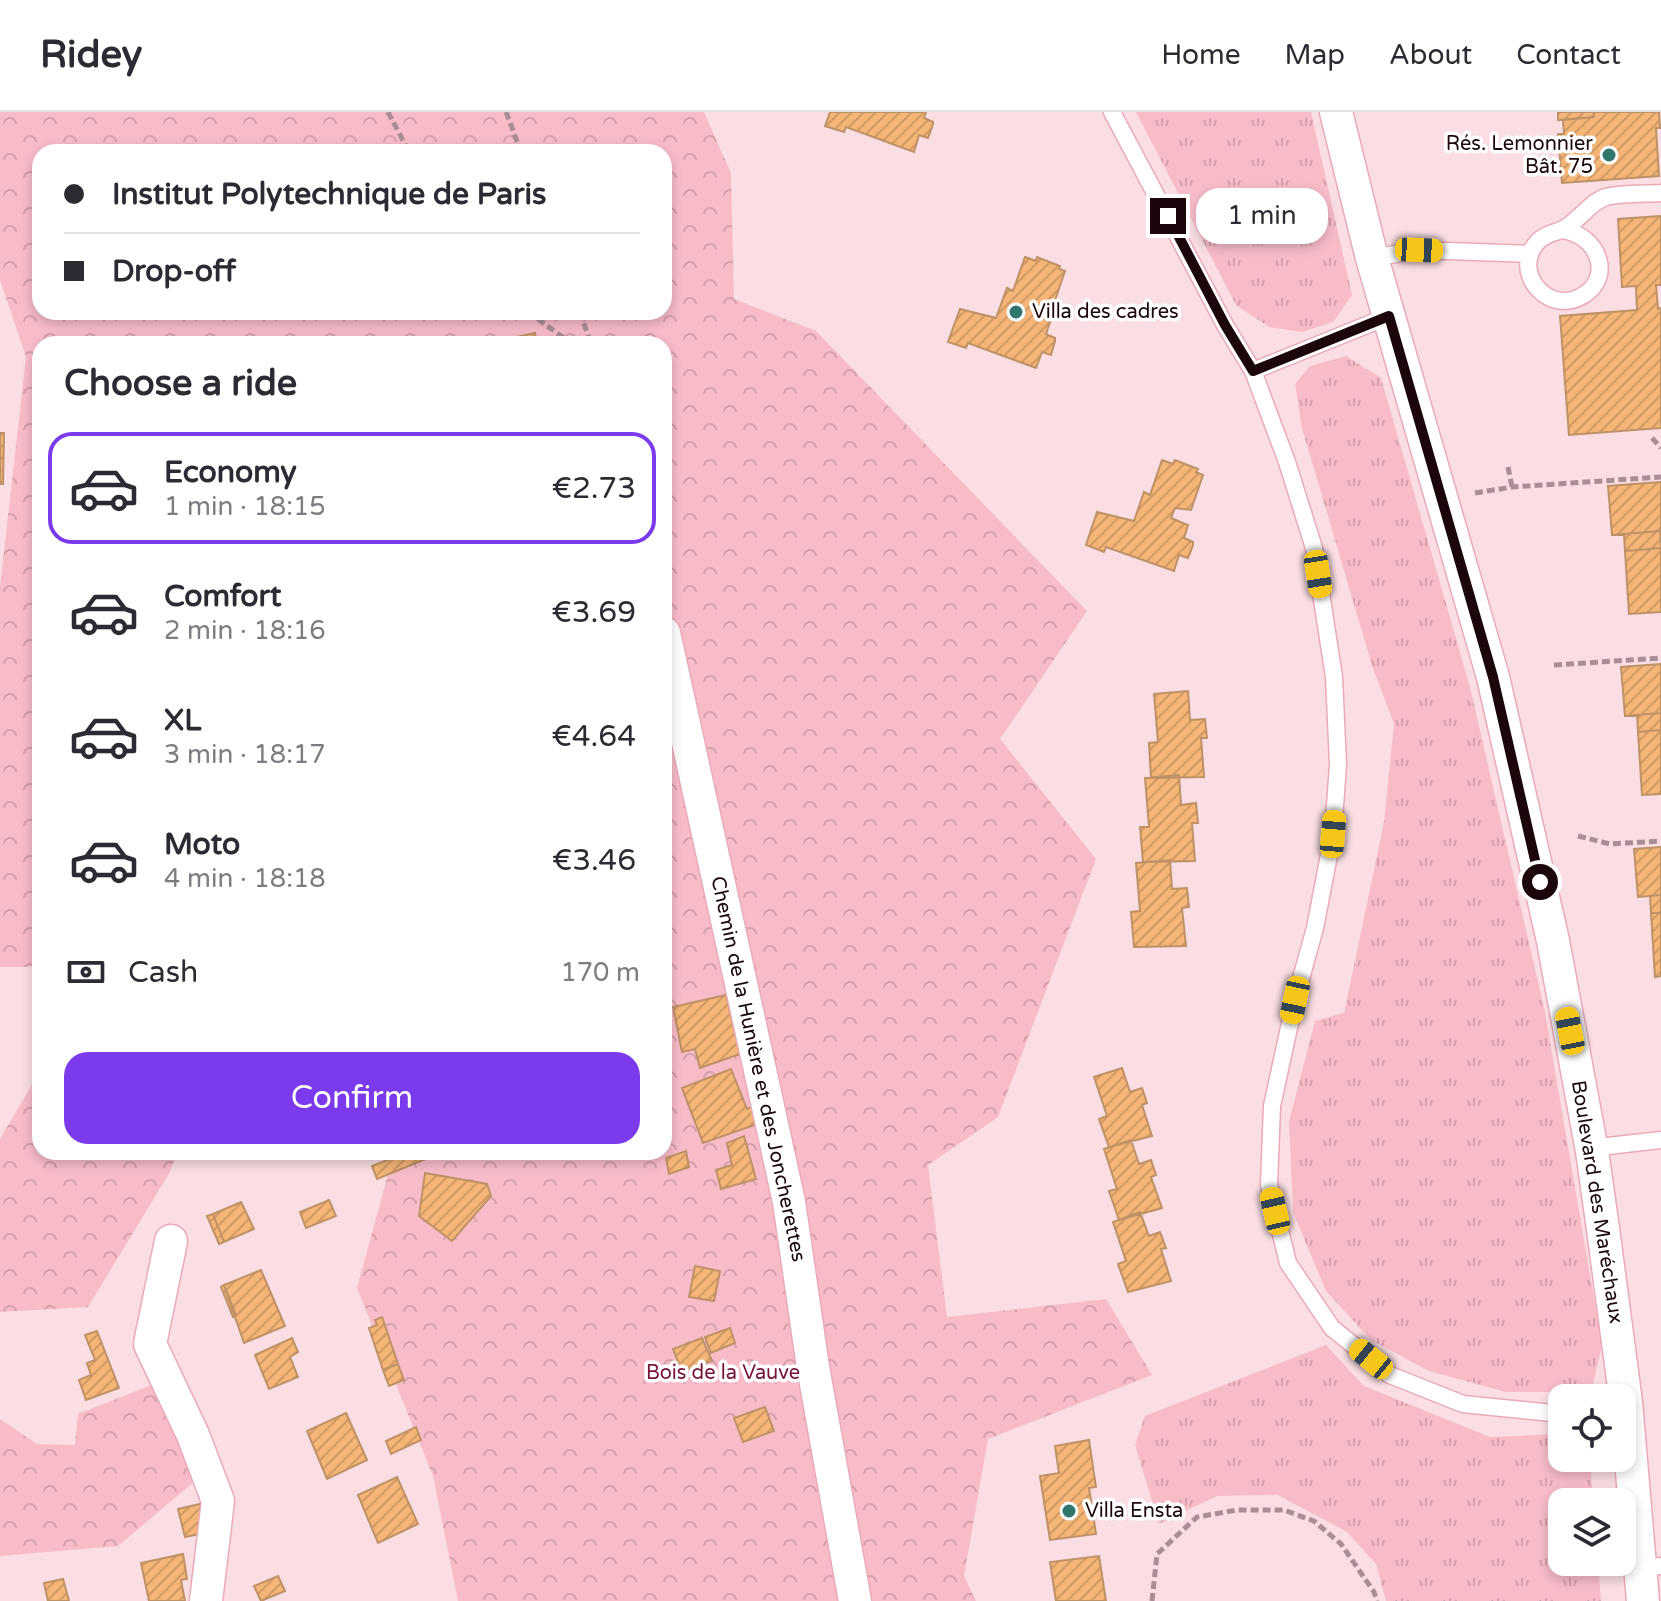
<!DOCTYPE html>
<meta charset="utf-8">
<style>
:root{--surface:#fff;--page:#f2f2f3;--text:#2b2b33;--muted:#7c7c81;--line:#e1e1e2;--accent:#7c3aed}
body{margin:0;font-family:"Varela Round",sans-serif;background:var(--page);color:var(--text);height:100vh;display:flex;flex-direction:column;font-size:30px;white-space:nowrap}
*{box-sizing:border-box;margin:0}
p{font-size:26px;color:var(--muted)}
.icon{flex:none;width:44px;height:44px;fill:none;stroke:currentColor;stroke-width:2;stroke-linecap:round;stroke-linejoin:round}
.map{position:relative;flex:1;overflow:hidden}
.sheet{position:absolute;left:32px;top:224px;width:640px;height:824px;display:flex;flex-direction:column;background:var(--surface);border-radius:24px;box-shadow:0 4px 12px #0003}
.sheet>*{flex:none}
.hud{position:absolute;left:32px;top:32px;width:640px;height:176px;border-radius:24px;box-shadow:0 4px 12px #0003;display:grid;align-content:center;height:176px;padding:0 32px;background:var(--surface)}
.buttons{position:absolute;left:1548px;top:1272px;display:grid;gap:16px}
.buttons a{display:grid;place-items:center;width:88px;height:88px;border-radius:16px;background:var(--surface);box-shadow:0 4px 12px #0003;font-size:40px}
.end{position:absolute;width:36px;height:36px;margin:-18px;border:10px solid #1b060c;background:#fff;box-shadow:0 0 0 4px #fff}
.from{border-radius:50%}
.bubble{position:absolute;height:56px;border-radius:24px;background:var(--surface);box-shadow:0 4px 12px #0003;font-size:26px;font-weight:600;line-height:56px;text-align:center}
.car{position:absolute;width:24px;height:48px;margin:-24px -12px;border-radius:10px;box-shadow:0 0 6px 2px #0007;background:linear-gradient(#f5c518 24%,#345 0 40%,#f5c518 0 76%,#345 0 86%,#f5c518 0)}
.hud b{display:flex;align-items:center;gap:28px;height:76px;font-size:30px}
.hud b+b{border-top:2px solid var(--line)}
.hud i{width:20px;height:20px;background:var(--text)}
ul{padding:0;list-style:none}
li{display:flex;align-items:center;gap:24px;height:112px;margin:0 16px 12px;padding:0 16px;border:4px solid transparent;border-radius:24px}
li div{flex:1}
li b{display:block;font-size:30px}
li em{font-style:normal;font-weight:600}
li.on{border-color:var(--accent)}
li>.icon{width:72px;height:72px;stroke-width:1.5}
h2{padding:0 32px;font-size:36px;line-height:96px}
.pay{display:flex;align-items:center;gap:20px;height:88px;padding:0 32px;font-size:30px}
.pay p{margin-inline-start:auto}
.button{display:flex;gap:16px;margin-top:auto;padding:16px 32px}
.button a{flex:1;height:92px;border-radius:24px;background:var(--accent);color:#fff;font-size:32px;font-weight:600;line-height:92px;text-align:center}
header{display:flex;align-items:center;gap:48px;box-sizing:border-box;height:112px;padding:0 40px;background:var(--surface);border-bottom:2px solid var(--line)}
header strong{font-size:38px}
nav{display:flex;gap:44px;margin-inline-start:auto;font-size:28px}
.map>svg:first-child{display:block}
</style>
<header>
<strong>Ridey</strong>
<nav><a>Home</a><a>Map</a><a>About</a><a>Contact</a></nav>
</header>
<div class="map">
<svg width="1661" height="1489" viewBox="0 0 1661 1489">
<defs>
<pattern id="grass-tufts" width="24" height="20" patternUnits="userSpaceOnUse" patternTransform="scale(2)"><rect width="24" height="20" fill="#f8bcc9"/><path d="M3 7l-1-3M5 7V3M7 7l1-3M15 17l-1-3M17 17v-4M19 17l1-3" fill="none" stroke="#d4a0ab"/></pattern>
<pattern id="forest-crowns" width="20" height="18" patternUnits="userSpaceOnUse" patternTransform="scale(2)"><rect width="20" height="18" fill="#f8bcc9"/><path d="M2 6a3 3 0 1 1 6 0M12 15a3 3 0 1 1 6 0" fill="none" stroke="#d4a0ab"/></pattern>
<pattern id="building-hatch" width="6" height="6" patternUnits="userSpaceOnUse" patternTransform="scale(2)"><rect width="6" height="6" fill="#f5b576"/><path d="M-1 1l2-2M0 6l6-6M5 7l2-2" fill="none" stroke="#d19a65"/></pattern>
</defs>
<rect width="100%" height="100%" fill="#fadee3"/>
<path fill="url(#grass-tufts)" d="M1136 0H1311L1352 183 1333 210 1302 220 1269 215 1236 193Z
M1346 244 1381 266 1470 575 1545 900 1602 1233 1593 1272 1571 1280H1506L1429 1259 1371 1228 1326 1179 1293 1100 1289 1009 1315 909 1344 901 1384 710 1394 612 1372 554 1302 316 1295 272 1310 254Z
M1326 1233 1364 1274 1490 1325 1562 1322V1346H1603L1591 1361 1593 1390H1562V1450H1598L1601 1489H1386L1376 1452 1347 1420 1278 1383 1217 1384 1159 1412 1135 1333 1145 1304Z"/>
<path fill="url(#forest-crowns)" fill-rule="evenodd" d="M0 0H704L731 61 734 187 816 219 1087 499 1000 627 1096 747 998 1005 928 1053 947 1205 1106 1187 1152 1263 988 1327 964 1464 976 1489H458L433 1364 357 1176 394 1040H664V232H40V932L38 855H0V475L26 245 0 168ZM40 40H664V200H40Z
M40 959V1040H177L170 1060 88 1195 0 1200V1027Z
M159 1270 195 1369 118 1434 0 1444V1307L37 1332 75 1333 78 1302Z"/>
<path fill="url(#building-hatch)" stroke="#be9167" stroke-width="2" d="M830 0H926L924 6 933 10V12L928 26 919 23 914 40 846 15 844 20 825 14Z
M1558 0H1594V5L1558 8Z
M1594 0H1659L1660 16H1656L1659 64 1562 71 1558 22H1564L1563 8 1594 5Z
M1661 104V173H1656L1658 197 1661 196V316L1569 323 1560 204 1637 198 1636 174 1622 175 1618 107Z
M1025 145 1036 149 1037 145 1060 154 1059 157 1065 159 1053 194 1038 193 1034 202 1050 210 1046 222 1055 226V229L1051 243 1042 240 1036 256 968 231 966 236 948 230 960 197 996 206 1007 176 1013 179Z
M535 221 537 232H513L512 226Z
M0 321H4L3 372H0Z
M1162 348 1173 352 1175 348 1198 357 1196 360 1203 363 1191 398 1175 396 1171 406 1188 413 1184 426 1193 430V433L1188 446 1179 443 1174 459 1106 435 1104 440 1086 433 1097 400 1134 409 1144 380 1150 383Z
M1661 370V500L1629 502 1625 439 1661 436 1660 419 1612 423 1608 374Z
M1660 419 1661 436 1625 439 1624 422Z
M1661 552V601L1625 604 1621 555Z
M1188 579 1190 608 1205 607 1207 626H1201L1204 665 1151 666 1149 631 1158 630 1154 582Z
M1661 601V618L1638 620 1637 603Z
M1661 618V682L1642 683 1638 620Z
M1179 663 1181 693 1196 691 1198 711H1192L1195 749 1143 750 1140 715H1149L1145 666Z
M1661 735V783L1638 785 1634 737Z
M1170 748 1172 777 1187 776 1189 795 1182 796 1186 834 1134 835 1131 800 1140 799 1136 751Z
M1661 783V801H1651L1650 784Z
M1651 801H1661V864L1655 865Z
M726 883 740 942 700 956 695 937 682 940 673 895Z
M1122 956 1130 980 1142 976 1147 991 1142 993 1152 1024 1109 1035 1099 1007 1107 1004 1094 965Z
M731 957 747 997 756 993 763 1010 703 1031 682 976Z
M744 1024 756 1067 721 1077 716 1058 732 1053 727 1031Z
M1131 1028 1139 1052 1151 1048 1156 1063 1151 1065 1162 1096 1119 1108 1109 1079 1117 1077 1104 1037Z
M686 1039 689 1055 669 1062 666 1046Z
M392 1040H437L438 1042 377 1067 372 1054 395 1045Z
M425 1061 487 1072 491 1084 452 1129 419 1104Z
M329 1088 336 1104 306 1116 300 1100Z
M241 1090 254 1117 224 1130 213 1102Z
M1140 1100 1149 1124 1160 1120 1166 1136 1161 1137 1171 1169 1128 1180 1118 1152 1126 1149 1113 1110Z
M213 1102 224 1130 219 1132 207 1104Z
M695 1154 720 1159 714 1189 689 1185Z
M261 1158 285 1214 244 1231 224 1173Z
M224 1173 236 1203 233 1205 221 1175Z
M382 1205 398 1252 383 1258 369 1216 377 1213 375 1208Z
M730 1216 735 1231 711 1241 705 1225Z
M97 1219 119 1276 86 1288 79 1268 91 1263 87 1251 95 1248 85 1223Z
M292 1226 298 1240 290 1245 298 1265 269 1277 255 1243Z
M702 1226 712 1249 682 1260 673 1237Z
M398 1252 404 1268 389 1274 383 1258Z
M765 1295 774 1319 743 1330 734 1306Z
M346 1301 367 1348 327 1367 307 1319Z
M416 1315 421 1328 391 1342 386 1329Z
M1089 1328 1096 1375 1089 1376 1096 1422 1050 1428 1040 1364 1059 1361 1055 1334Z
M397 1365 418 1412 378 1431 358 1383Z
M204 1391 209 1420 185 1425 178 1397Z
M183 1442 187 1467 181 1468 185 1489H149L141 1451Z
M1099 1444 1106 1489H1056L1050 1450Z
M278 1464 285 1479 261 1489 254 1474Z
M63 1467 69 1489H48L44 1471Z"/>
<g fill="none" stroke-linecap="round" stroke-linejoin="round">
<g stroke="#ebaab8" stroke-width="19">
<path id="lane" d="M1112 0 1225 213 1253 259 1287 350 1314 436 1334 565 1338 652 1333 722 1315 816 1295 888 1272 994 1269 1073 1288 1151 1332 1216 1390 1263 1463 1292 1562 1302
M1562 118C1601 123 1615 170 1578 186 1546 200 1514 161 1535 133 1542 123 1551 122 1561 118 1577 112 1589 90 1606 85 1622 81 1644 82 1661 81
M1372 146 1419 138 1530 142
M1253 259 1389 204
M1592 1039 1608 1034 1661 1028
M1641 1456 1661 1454"/>
</g>
<g stroke="#ebaab8" stroke-width="35">
<path id="street" d="M1336 0 1372 146 1493 565 1553 829 1592 1039 1603 1117 1626 1290 1643 1489
M664 521 789 1090 813 1255 855 1489
M171 1129 150 1232 193 1323 218 1389 206 1489"/>
</g>
<path stroke="#a98f95" stroke-width="5" stroke-dasharray="8 4" stroke-linecap="butt" d="M388 0 409 40
M506 0 521 40
M528 200 572 232
M580 200 591 232
M1652 326 1661 336
M1508 355 1512 375
M1475 381 1512 375 1661 365
M1554 553 1661 546
M1578 724 1610 732 1661 729
M1152 1489 1157 1442 1197 1405 1237 1398H1284L1314 1409 1341 1432 1374 1480 1377 1489"/>
<use href="#lane" stroke="#fff" stroke-width="16"/>
<use href="#street" stroke="#fff" stroke-width="32"/>
</g>
<g fill="none" stroke-linecap="round" stroke-linejoin="round">
<path stroke="#1b060c" stroke-width="10" d="M1168 104 1225 213 1253 259 1389 204 1493 565 1540 770"/>
</g>
<g fill="#2f766d" stroke="#fff" stroke-width="3">
<circle cx="1609" cy="43" r="8"/>
<circle cx="1016" cy="200" r="8"/>
<circle cx="1069" cy="1399" r="8"/>
</g>
<g text-anchor="middle" dominant-baseline="central" stroke-width="7" stroke-linejoin="round" paint-order="stroke">
<g font-size="20" fill="#1b060c" stroke="#fff" text-anchor="start">
<text x="1593" y="32" text-anchor="end">Rés. Lemonnier<tspan x="1593" dy="23">Bât. 75</tspan></text>
<text x="1032" y="200">Villa des cadres</text>
<text x="1085" y="1399">Villa Ensta</text>
</g>
<g font-size="20" fill="#1b060c" stroke="#fff">
<text transform="translate(758 957) rotate(78)">Chemin de la Hunière et des Joncherettes</text>
<text transform="translate(1597 1090) rotate(81)">Boulevard des Maréchaux</text>
</g>
<g font-size="20" fill="#741237" stroke="#fff">
<text x="723" y="1261">Bois de la Vauve</text>
</g>
</g>
</svg>
<div class="buttons">
<a><svg class="icon" aria-label="locate" viewBox="0 0 24 24"><circle cx="12" cy="12" r="6"/><path d="M12 2v4M12 18v4M2 12h4M18 12h4"/></svg></a>
<a><svg class="icon" aria-label="layers" viewBox="0 0 24 24"><path d="M12 4l9 5-9 5-9-5zM3 14l9 5 9-5"/></svg></a>
</div>
<i class="end from" style="left:1540px;top:770px"></i>
<i class="end" style="left:1168px;top:104px"></i>
<div class="bubble" style="left:1196px;top:76px;width:132px">1 min</div>
<i class="car" style="left:1419px;top:138px;rotate:92deg"></i>
<i class="car" style="left:1318px;top:462px;rotate:171deg"></i>
<i class="car" style="left:1333px;top:722px;rotate:5deg"></i>
<i class="car" style="left:1295px;top:888px;rotate:192deg"></i>
<i class="car" style="left:1570px;top:919px;rotate:349deg"></i>
<i class="car" style="left:1275px;top:1099px;rotate:347deg"></i>
<i class="car" style="left:1371px;top:1247px;rotate:309deg"></i>
<div class="hud">
<b><i class="from"></i>Institut Polytechnique de Paris</b>
<b><i></i>Drop-off</b>
</div>
<section class="sheet">
<h2>Choose a ride</h2>
<ul>
<li class="on"><svg class="icon" aria-label="car" viewBox="0 0 24 24"><path d="M5 17H2v-5l4-1 3-4h7l3 4 3 1v5h-3M9 17h6M6 11h13"/><circle cx="7" cy="17" r="2"/><circle cx="17" cy="17" r="2"/></svg><div><b>Economy</b><p>1 min · 18:15</p></div><em>€2.73</em></li>
<li><svg class="icon" aria-label="car" viewBox="0 0 24 24"><path d="M5 17H2v-5l4-1 3-4h7l3 4 3 1v5h-3M9 17h6M6 11h13"/><circle cx="7" cy="17" r="2"/><circle cx="17" cy="17" r="2"/></svg><div><b>Comfort</b><p>2 min · 18:16</p></div><em>€3.69</em></li>
<li><svg class="icon" aria-label="car" viewBox="0 0 24 24"><path d="M5 17H2v-5l4-1 3-4h7l3 4 3 1v5h-3M9 17h6M6 11h13"/><circle cx="7" cy="17" r="2"/><circle cx="17" cy="17" r="2"/></svg><div><b>XL</b><p>3 min · 18:17</p></div><em>€4.64</em></li>
<li><svg class="icon" aria-label="car" viewBox="0 0 24 24"><path d="M5 17H2v-5l4-1 3-4h7l3 4 3 1v5h-3M9 17h6M6 11h13"/><circle cx="7" cy="17" r="2"/><circle cx="17" cy="17" r="2"/></svg><div><b>Moto</b><p>4 min · 18:18</p></div><em>€3.46</em></li>
</ul>
<div class="pay"><svg class="icon" aria-label="cash" viewBox="0 0 24 24"><path d="M3 7h18v10H3z"/><circle cx="12" cy="12" r="2"/></svg>Cash<p>170 m</p></div>
<div class="button"><a>Confirm</a></div>
</section>
</div>
